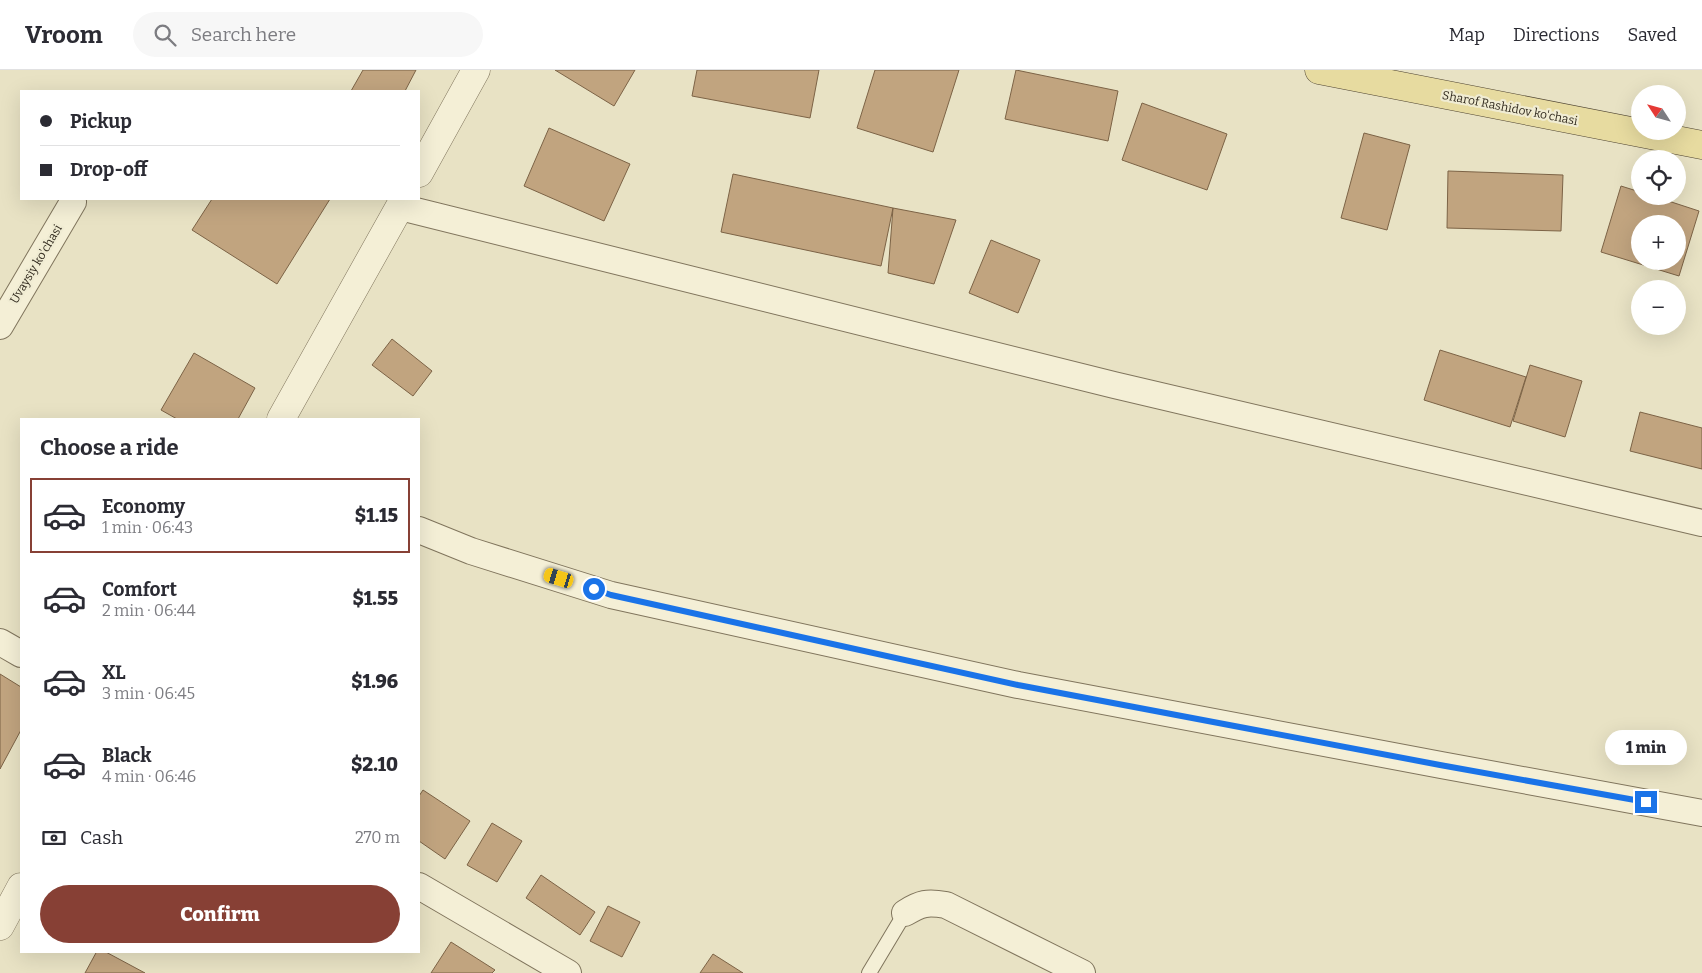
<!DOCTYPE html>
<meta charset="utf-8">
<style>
:root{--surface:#fff;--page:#f7f7f7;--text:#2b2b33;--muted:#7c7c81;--line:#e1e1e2;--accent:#874035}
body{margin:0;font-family:Bitter,serif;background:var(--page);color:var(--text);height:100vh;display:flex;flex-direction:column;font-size:19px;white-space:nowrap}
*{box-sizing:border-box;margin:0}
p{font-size:16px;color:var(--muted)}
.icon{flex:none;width:28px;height:28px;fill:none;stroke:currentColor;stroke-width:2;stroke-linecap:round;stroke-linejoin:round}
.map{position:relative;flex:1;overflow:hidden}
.drawer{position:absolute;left:20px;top:348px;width:400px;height:535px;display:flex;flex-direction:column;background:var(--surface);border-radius:0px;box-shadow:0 5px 20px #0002}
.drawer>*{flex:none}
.banner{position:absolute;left:20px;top:20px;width:400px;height:110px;border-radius:0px;box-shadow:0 5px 20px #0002;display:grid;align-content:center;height:110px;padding:0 20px;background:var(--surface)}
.needle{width:32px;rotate:306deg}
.fabs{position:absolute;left:1631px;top:15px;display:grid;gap:10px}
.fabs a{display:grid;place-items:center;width:55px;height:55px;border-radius:50%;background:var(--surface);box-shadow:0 5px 20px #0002;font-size:25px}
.end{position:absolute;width:22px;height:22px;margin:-11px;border:6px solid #1a73e8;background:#fff;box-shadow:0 0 0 2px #fff}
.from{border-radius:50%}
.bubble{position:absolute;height:35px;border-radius:18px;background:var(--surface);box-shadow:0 5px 20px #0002;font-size:16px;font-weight:800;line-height:35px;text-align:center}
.car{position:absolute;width:15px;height:30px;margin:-15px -8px;border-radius:6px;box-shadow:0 0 4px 1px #0007;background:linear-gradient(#f5c518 24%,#345 0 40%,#f5c518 0 76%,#345 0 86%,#f5c518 0)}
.banner b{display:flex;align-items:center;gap:18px;height:48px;font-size:19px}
.banner b+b{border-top:1px solid var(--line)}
.banner i{width:12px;height:12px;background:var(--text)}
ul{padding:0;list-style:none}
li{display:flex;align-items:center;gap:15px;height:75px;margin:0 10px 8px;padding:0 10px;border:2px solid transparent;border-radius:0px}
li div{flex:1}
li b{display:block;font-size:19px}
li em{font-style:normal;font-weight:800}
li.current{border-color:var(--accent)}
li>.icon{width:45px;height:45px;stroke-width:1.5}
h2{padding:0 20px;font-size:22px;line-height:60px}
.pay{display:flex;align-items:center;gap:12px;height:55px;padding:0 20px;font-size:19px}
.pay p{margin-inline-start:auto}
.button{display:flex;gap:10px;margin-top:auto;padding:10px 20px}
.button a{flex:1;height:58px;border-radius:30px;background:var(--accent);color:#fff;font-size:20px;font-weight:800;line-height:58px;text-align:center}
header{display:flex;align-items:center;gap:30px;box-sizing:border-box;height:70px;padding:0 25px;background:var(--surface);border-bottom:1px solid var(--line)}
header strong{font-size:24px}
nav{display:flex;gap:28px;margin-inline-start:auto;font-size:18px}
.search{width:350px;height:45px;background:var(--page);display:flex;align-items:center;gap:12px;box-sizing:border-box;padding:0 18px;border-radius:28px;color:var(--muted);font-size:19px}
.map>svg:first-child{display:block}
</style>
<header>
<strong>Vroom</strong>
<div class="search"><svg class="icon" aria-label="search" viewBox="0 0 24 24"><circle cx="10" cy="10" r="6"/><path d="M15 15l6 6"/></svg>Search here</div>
<nav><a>Map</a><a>Directions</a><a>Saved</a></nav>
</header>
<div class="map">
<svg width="1702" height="903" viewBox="0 0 1702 903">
<rect width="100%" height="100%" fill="#e8e2c4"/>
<path fill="#c1a47f" stroke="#7c6346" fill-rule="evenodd" d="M363 0H416L405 21H351Z
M555 0H635L614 36Z
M697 0H819L810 48 692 26Z
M875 0H959L933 82 857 58Z
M1016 0 1118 21 1108 71 1005 49Z
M1142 33 1227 64 1207 120 1122 90Z
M549 58 630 94 604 151 524 116Z
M1364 63 1410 75 1387 160 1341 148Z
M1448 101 1563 105 1561 161 1447 158Z
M733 104 893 138 881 196 721 162Z
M1621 116 1640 122V126H1653L1699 141 1679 206 1601 182ZM1640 154H1678V191H1640Z
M212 129H330L277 214 192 160Z
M893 138 956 150 934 214 888 203Z
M991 170 1040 190 1018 243 969 223Z
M392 269 432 301 413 326 372 295Z
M1440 280 1526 307 1510 357 1424 330Z
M194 283 255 318 238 349H177L161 340Z
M1530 295 1582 311 1565 367 1513 351Z
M1640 342 1702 358V399L1630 381Z
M0 604 21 617V660L0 699Z
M423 720 470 751 445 789 419 771V726Z
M492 753 522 771 497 812 467 795Z
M541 805 595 842 580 865 526 828Z
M608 836 640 852 622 887 590 871Z
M451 872 495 900 492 903H431Z
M97 881H104L145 903H85Z
M713 884 743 903H700Z"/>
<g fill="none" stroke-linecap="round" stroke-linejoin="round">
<g stroke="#80755d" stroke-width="16">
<path id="service" d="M869 903 905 843"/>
</g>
<g stroke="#80755d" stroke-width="28">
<path id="minor" d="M400 137 1114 315 1702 453
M0 256 73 132
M419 460 471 481 611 525 1018 615 1441 695 1702 743
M0 572 21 584
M419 816 568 903
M905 843C921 833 927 832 946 835L1082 903"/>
</g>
<g stroke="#80755d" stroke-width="29">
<path id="tertiary" d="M419 103 476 0
M281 349 404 129
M0 856 21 817"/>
</g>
<g stroke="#4e4331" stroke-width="29">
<path id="primary" d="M1319 0 1702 75"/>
</g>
<use href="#service" stroke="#f4efd6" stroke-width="14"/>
<use href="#minor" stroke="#f4efd6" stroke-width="26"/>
<use href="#tertiary" stroke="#f4efd6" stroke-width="28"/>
<use href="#primary" stroke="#e7dba0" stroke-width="28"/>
</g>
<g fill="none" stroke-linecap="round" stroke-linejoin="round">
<path stroke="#1a73e8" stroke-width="6" d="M594 519 611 525 1018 615 1440 695 1646 732"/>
</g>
<g text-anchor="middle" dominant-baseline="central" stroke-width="4.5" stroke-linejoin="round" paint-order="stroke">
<g font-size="12" fill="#322b1f" stroke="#f0ecd3">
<text transform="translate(1510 38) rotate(11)">Sharof Rashidov ko'chasi</text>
<text transform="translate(36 194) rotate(-59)">Uvaysiy ko'chasi</text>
</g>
</g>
</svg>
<div class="fabs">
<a><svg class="needle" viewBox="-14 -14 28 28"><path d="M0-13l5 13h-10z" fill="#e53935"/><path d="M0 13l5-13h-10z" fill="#7c7c81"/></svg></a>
<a><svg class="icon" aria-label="locate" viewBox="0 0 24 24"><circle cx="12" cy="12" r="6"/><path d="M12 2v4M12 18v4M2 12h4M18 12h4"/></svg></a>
<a>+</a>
<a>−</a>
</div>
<i class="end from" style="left:594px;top:519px"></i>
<i class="end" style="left:1646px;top:732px"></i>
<div class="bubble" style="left:1605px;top:660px;width:82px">1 min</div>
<i class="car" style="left:559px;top:508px;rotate:287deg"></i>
<div class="banner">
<b><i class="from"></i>Pickup</b>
<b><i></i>Drop-off</b>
</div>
<section class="drawer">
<h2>Choose a ride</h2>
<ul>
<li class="current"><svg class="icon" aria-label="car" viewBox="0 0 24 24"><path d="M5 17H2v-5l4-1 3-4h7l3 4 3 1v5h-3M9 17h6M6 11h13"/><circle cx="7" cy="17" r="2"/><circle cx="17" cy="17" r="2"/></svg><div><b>Economy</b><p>1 min · 06:43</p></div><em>$1.15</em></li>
<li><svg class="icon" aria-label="car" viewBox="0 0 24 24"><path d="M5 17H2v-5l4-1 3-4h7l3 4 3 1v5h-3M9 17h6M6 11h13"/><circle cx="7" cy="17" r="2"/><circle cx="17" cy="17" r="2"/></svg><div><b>Comfort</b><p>2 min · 06:44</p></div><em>$1.55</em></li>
<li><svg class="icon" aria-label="car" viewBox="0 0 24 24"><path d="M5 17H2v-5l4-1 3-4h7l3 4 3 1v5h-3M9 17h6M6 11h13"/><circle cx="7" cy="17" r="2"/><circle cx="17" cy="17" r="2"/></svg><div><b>XL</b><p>3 min · 06:45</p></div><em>$1.96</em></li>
<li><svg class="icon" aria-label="car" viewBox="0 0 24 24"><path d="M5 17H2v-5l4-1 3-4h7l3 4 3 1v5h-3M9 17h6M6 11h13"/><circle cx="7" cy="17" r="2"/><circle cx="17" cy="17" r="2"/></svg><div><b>Black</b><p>4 min · 06:46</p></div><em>$2.10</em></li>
</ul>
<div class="pay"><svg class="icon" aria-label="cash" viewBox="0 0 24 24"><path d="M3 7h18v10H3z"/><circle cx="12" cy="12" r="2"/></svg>Cash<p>270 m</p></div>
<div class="button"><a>Confirm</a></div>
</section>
</div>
